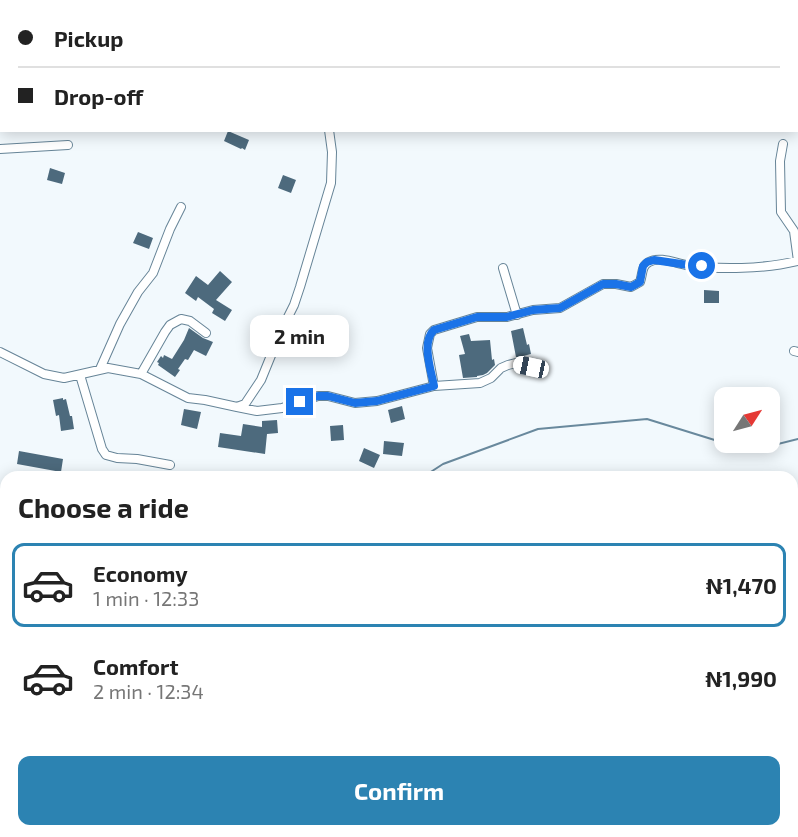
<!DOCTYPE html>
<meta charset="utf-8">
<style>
:root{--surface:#fff;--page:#f6f6f6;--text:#222;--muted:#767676;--line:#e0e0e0;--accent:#2c83b2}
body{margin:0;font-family:"Exo 2",sans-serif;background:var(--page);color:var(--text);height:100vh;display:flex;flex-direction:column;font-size:22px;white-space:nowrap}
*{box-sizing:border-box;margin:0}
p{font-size:20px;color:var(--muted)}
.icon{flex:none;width:33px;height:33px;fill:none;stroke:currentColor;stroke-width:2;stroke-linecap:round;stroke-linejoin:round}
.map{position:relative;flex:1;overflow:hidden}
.panel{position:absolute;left:0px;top:471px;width:798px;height:366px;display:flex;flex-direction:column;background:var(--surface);border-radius:18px 18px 0 0;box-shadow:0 3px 15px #0003}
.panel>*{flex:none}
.banner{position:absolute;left:0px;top:0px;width:798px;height:132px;box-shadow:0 3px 15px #0003;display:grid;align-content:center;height:132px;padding:0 18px;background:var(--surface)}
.needle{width:39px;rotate:54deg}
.fabs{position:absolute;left:714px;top:387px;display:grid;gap:12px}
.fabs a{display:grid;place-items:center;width:66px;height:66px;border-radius:12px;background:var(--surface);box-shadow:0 3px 15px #0003;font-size:30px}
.end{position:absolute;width:27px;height:27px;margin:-14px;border:8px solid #1a73e8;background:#fff;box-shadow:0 0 0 3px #fff}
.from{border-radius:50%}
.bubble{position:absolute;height:42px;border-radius:12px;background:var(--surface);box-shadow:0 3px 15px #0003;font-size:20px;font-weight:700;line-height:42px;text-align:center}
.car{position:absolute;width:18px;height:36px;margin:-18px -9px;border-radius:8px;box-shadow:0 0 4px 2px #0007;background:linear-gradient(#fff 24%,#345 0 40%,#fff 0 76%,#345 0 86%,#fff 0)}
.banner b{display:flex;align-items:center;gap:21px;height:57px;font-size:22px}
.banner b+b{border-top:2px solid var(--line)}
.banner i{width:15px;height:15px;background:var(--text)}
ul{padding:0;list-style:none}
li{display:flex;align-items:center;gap:18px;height:84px;margin:0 12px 9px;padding:0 6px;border:3px solid transparent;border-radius:12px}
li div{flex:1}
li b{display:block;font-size:22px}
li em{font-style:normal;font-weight:700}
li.current{border-color:var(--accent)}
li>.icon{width:54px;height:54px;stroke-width:1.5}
h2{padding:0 18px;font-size:27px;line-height:72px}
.primary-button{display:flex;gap:12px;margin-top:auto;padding:12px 18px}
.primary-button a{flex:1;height:69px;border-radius:12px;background:var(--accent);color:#fff;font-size:24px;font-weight:700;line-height:69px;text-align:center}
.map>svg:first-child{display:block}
</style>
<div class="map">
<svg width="798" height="837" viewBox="0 0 798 837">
<rect width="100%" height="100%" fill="#f2f9fd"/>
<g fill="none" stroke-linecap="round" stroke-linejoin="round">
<path stroke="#69899d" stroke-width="2" d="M423 477 443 464 538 429 647 419 750 451 798 439
M0 590 6 594
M122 831 127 837"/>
</g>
<path fill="#4d6a7d" d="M228 131 249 140 245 150 242 148 241 149 224 141Z
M50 168 65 173 62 184 47 180Z
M283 175 296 180 291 193 278 188Z
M138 232 153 238 149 249 133 243Z
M220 271 232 282 216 300 232 310 225 321 212 313 214 309 198 297 196 301 185 293 196 276 208 285Z
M704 290 719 291V303H704Z
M189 328 203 338 213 342 206 356 194 350 188 360 185 359 178 369 180 370 175 377 158 365 159 363 157 362 161 356 163 358 164 355 172 359 184 340Z
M523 328 527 345 529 344 531 354 519 357H516L511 331Z
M469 334 471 341 490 340 492 360 494 359 495 365 487 373 483 375 477 376V377L463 378 459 355 465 354 460 336Z
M63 398V400L66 399 70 416H72L74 429 61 431 59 415 56 416 53 400Z
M402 406 405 419 391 423 388 410Z
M184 409 201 412 197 429 181 425Z
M277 420 278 433 267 434 265 454 218 447 220 433 241 436 243 424 262 427V421Z
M343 425 344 440 331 441 330 426Z
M384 441 404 443 402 456 383 454Z
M364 448 380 455 374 468 359 461Z
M19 451 63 459 61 472 17 464Z
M798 782V820H797L792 806V784Z"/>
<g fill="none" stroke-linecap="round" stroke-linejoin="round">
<g stroke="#668497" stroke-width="10">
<path id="street" d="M245 0 246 2
M739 0 740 2
M30 2 32 0
M383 2V0
M796 2H798
M0 56H2
M796 101 798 103
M783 144 780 161 781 212 794 231 798 261
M0 149 68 145
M503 268 517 315
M794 351 798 352
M0 352 44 374 64 378 108 368 141 374 188 398 205 400 237 407 245 404 261 380 281 331 294 305 300 287 331 183 332 152 329 130
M100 369 120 324 138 292 153 273 170 229 181 207
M141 374 165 332 170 325 181 319 190 321 206 333
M80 375 102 449 106 455 117 458 137 459 170 465
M434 386 427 348 430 334 434 330 477 317H507L533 310 560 308 603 284H616L631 287 640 282C643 274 641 266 649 262 659 256 675 263 686 265 720 270 764 269 797 261
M237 407 257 411 282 408 318 396H328L355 403 377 401 434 386 480 383 491 378 501 368 508 365 516 363 531 367
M792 595 798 601
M792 658 798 653
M792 774 798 770
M583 831 587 837
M191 837 221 833
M644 837H677
M739 837 740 831"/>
</g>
<use href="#street" stroke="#fff" stroke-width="8"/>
</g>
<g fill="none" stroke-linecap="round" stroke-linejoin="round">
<path stroke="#1a73e8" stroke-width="8" d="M300 402 318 396H328L355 403 377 401 434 386C431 370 421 342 434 330L477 317H507L533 310 560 308 603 284H616L631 287 640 282 643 266 647 262 654 260 688 265 702 266"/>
</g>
</svg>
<div class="fabs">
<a><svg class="needle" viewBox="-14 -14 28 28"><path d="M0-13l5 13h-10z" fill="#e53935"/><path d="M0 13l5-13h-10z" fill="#767676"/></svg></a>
</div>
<i class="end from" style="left:702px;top:266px"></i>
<i class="end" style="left:300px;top:402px"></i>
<div class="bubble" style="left:250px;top:315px;width:99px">2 min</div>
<i class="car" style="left:531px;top:367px;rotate:282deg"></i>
<div class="banner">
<b><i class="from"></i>Pickup</b>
<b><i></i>Drop-off</b>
</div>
<section class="panel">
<h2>Choose a ride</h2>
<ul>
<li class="current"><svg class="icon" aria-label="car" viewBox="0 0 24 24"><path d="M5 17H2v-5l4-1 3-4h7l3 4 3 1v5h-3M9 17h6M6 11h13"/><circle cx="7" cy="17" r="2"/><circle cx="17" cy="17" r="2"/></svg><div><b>Economy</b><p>1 min · 12:33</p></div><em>₦1,470</em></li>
<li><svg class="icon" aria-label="car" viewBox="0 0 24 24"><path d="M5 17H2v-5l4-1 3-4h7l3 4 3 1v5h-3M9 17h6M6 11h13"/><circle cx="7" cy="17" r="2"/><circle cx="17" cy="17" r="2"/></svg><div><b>Comfort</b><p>2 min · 12:34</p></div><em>₦1,990</em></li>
</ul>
<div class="primary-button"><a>Confirm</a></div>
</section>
</div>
